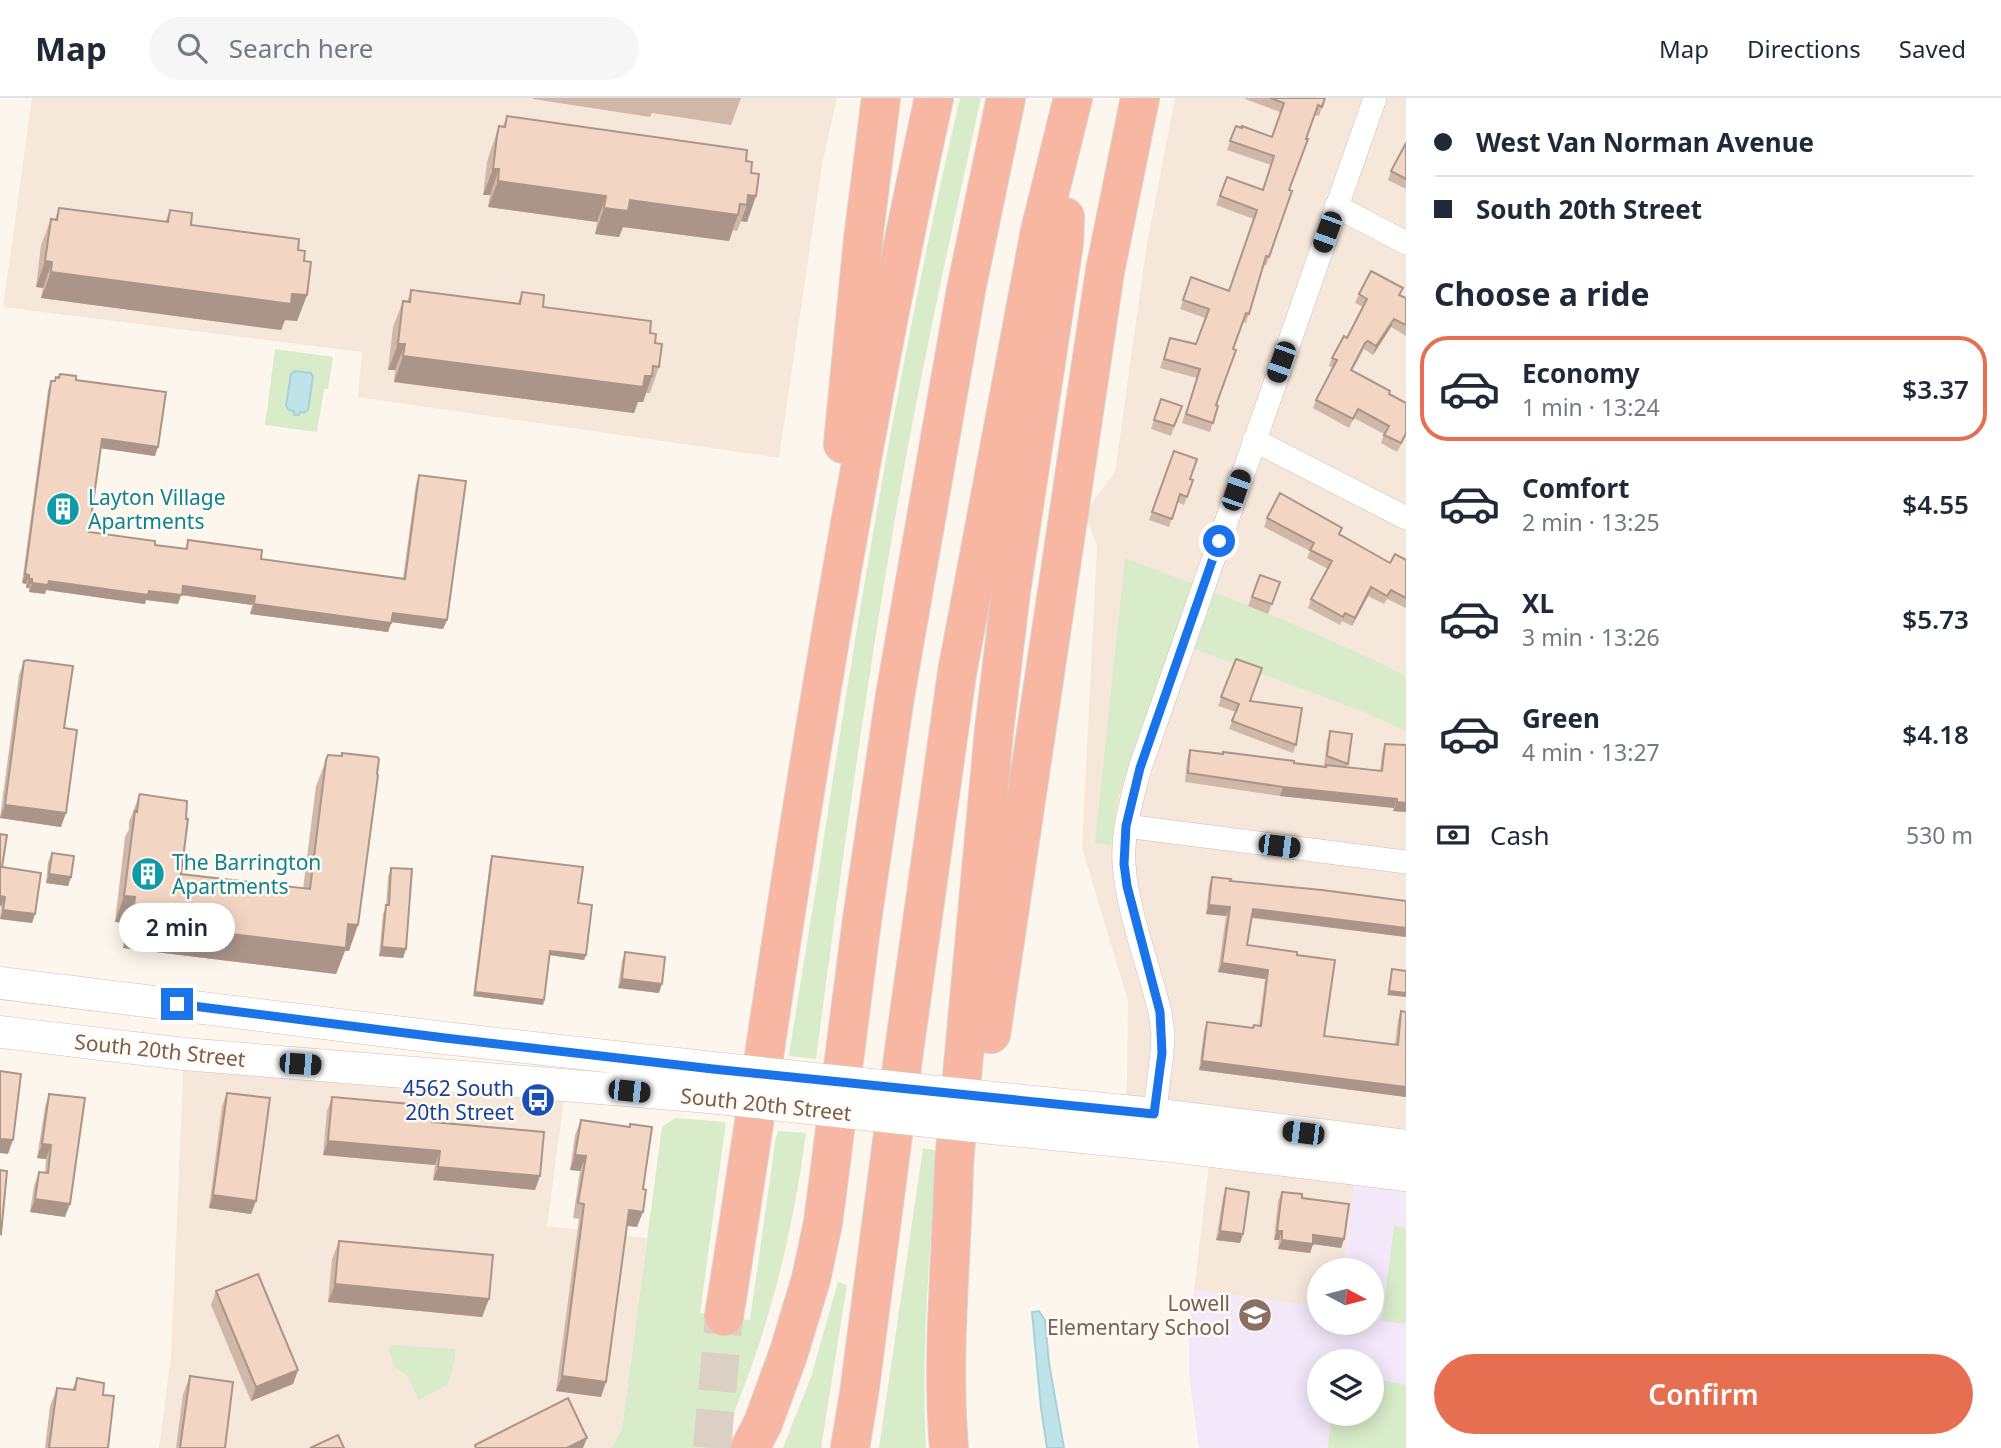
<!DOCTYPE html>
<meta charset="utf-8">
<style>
:root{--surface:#fff;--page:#f6f6f7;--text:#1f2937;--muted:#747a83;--line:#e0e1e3;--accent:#e76f51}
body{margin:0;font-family:"Noto Sans",sans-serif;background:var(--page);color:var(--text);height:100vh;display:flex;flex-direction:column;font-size:26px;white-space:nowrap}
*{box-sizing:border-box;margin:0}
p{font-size:23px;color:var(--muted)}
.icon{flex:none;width:38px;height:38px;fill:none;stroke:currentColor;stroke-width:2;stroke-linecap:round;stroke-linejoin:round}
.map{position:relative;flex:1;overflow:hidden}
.panel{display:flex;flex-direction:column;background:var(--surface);width:595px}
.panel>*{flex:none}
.hud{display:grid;align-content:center;height:154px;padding:0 28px;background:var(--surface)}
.needle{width:46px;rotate:97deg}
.controls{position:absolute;left:1307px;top:1160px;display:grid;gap:14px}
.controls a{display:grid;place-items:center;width:77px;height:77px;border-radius:50%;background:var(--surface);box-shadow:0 4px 18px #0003;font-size:35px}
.end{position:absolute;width:32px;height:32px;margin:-16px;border:9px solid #1a73e8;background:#fff;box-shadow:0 0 0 4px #fff}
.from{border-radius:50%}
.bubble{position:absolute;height:49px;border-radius:24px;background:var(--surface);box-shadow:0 4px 18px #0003;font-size:23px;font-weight:600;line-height:49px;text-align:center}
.car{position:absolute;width:21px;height:42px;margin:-21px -10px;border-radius:9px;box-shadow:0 0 5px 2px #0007;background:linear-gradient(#222 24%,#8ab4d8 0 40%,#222 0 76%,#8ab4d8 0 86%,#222 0)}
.hud b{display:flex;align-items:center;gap:24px;height:66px;font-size:26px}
.hud b+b{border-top:2px solid var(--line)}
.hud i{width:18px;height:18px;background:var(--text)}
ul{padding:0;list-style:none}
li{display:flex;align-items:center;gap:21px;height:105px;margin:0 14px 10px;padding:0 14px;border:4px solid transparent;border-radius:28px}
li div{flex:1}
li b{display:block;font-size:26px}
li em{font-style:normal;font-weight:600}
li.active{border-color:var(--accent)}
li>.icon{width:63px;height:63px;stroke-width:1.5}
h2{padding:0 28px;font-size:32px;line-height:84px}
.pay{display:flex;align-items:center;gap:18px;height:77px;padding:0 28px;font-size:26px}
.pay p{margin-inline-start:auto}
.button{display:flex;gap:14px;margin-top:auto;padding:14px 28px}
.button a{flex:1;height:80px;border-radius:42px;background:var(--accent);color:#fff;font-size:28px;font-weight:600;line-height:80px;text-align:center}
header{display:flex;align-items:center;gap:42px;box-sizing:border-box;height:98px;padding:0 35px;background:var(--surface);border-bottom:2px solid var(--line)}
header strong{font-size:33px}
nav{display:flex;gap:38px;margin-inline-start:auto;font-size:24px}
.search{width:490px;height:63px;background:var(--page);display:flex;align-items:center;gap:18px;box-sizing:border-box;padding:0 24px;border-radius:38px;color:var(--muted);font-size:26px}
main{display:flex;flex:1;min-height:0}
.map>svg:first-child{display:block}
</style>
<header>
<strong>Map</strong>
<div class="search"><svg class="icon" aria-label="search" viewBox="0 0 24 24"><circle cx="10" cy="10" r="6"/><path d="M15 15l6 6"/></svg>Search here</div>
<nav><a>Map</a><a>Directions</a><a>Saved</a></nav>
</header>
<main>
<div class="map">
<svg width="1406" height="1350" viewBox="0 0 1406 1350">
<rect width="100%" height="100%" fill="#fdf6ec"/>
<path fill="#f5e8da" d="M32 0H837L822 67 779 360 358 299 362 254 3 209Z
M1175 0H1406V1048L1124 1013 1127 985 1128 903 1082 750 1097 447 1087 422 1090 407 1115 374 1147 145Z
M184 956 566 987 547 1128 647 1140 622 1330 612 1350H159L171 1258Z
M1209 1066 1355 1083 1343 1172H1320L1319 1209 1194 1192Z"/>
<path fill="#f3e8fa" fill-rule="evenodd" d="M1355 1083 1406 1090V1350H1199L1189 1277V1236L1194 1192 1319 1209 1320 1225H1372V1172H1343ZM1320 1264H1372V1316H1320Z"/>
<path fill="#d8ecc9" d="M960 0H981C950 140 919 280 895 421 864 600 840 780 816 961L789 958C800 885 813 812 824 739 862 491 903 244 960 0Z
M275 251 333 259 328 291H324L317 334 265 327Z
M1125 460C1220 496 1315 532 1406 578V633L1364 614 1173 543 1118 699 1111 747 1095 745Z
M675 1020 726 1024 700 1215 750 1222 776 1039 778 1033 806 1035C791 1148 765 1246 719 1350H612L622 1330 662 1029Z
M923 1050 939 1053C929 1152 921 1250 926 1350H879Z
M1394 1128 1406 1130V1226L1382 1223Z
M838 1184 847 1187 821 1350H783L811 1279Z
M390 1247 455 1251V1260L448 1286 419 1302 408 1278 395 1269 389 1254Z
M1372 1280 1406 1287V1350H1328L1332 1316H1372Z"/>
<path fill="#bfe3e8" stroke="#a5d3da" stroke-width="2" d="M295 273 311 275 313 279 308 312 304 315 300 314 299 317H294V313L289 312 286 308 291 276Z
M1039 1213 1045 1222 1049 1265 1064 1350H1047L1041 1310 1032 1214Z"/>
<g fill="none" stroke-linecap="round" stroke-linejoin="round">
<path stroke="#dcd0c4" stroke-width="38" stroke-dasharray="38 19" stroke-linecap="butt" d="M712 1350 724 1218"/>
<g stroke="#d1beb0" stroke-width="24">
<path id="street" d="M1336 108 1406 145
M1254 342 1406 420
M1126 728 1406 764
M1153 1029 1162 955 1163 935 1160 914C1149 869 1127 812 1124 766 1122 733 1132 701 1140 670L1375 0"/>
</g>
<g stroke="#d6c0b0" stroke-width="33">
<path id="secondary" d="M0 885 445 940 713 970
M0 934 184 956 709 999
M1004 1001 1154 1016 1406 1048
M1001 1031 1171 1048 1406 1077"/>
</g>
<g stroke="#dad1cd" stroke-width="40">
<path id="highway" d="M843 346 863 142 881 0
M991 936 1105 173 1140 0
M724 1218C746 1083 765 948 786 813 828 541 875 269 934 0
M750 1350 763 1325 789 1254 811 1181 823 1125 862 822 895 598 966 192 1006 0
M850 1350 859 1296 903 960 957 575 1040 133 1073 0
M949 1350C941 1255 952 1160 954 1065L994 633 1011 493 1064 145 1065 119"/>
</g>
<use href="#street" stroke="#fff" stroke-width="23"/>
<use href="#secondary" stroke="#fff" stroke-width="32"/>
<use href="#highway" stroke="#f7b7a3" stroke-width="38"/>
<g stroke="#d6c0b0" stroke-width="33" stroke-linecap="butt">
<path id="secondary-bridge" d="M713 970 1004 1001
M709 999 1001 1031"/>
</g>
<use href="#secondary-bridge" stroke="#fff" stroke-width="32"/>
</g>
<path fill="#d1b7a8" d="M533 0H741L731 27 652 15 650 19 533 1Z
M1246 0H1325L1319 18 1314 17 1289 92 1292 93 1266 168 1264 167 1246 225 1243 224 1233 251 1216 307 1218 308 1210 334 1182 325 1197 280 1160 270 1170 240 1196 246 1205 220 1180 211 1191 179 1229 192 1254 121 1216 107 1227 79 1263 92 1271 67 1227 52 1236 28 1272 39 1280 14 1245 1Z
M507 18 746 63 751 75 756 98 747 124 741 123 737 133 733 132 729 143 623 129 619 139 595 136 597 124 488 109 490 97H483L487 64 490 54 499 28H503Z
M1406 45V91L1388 82 1391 73Z
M59 110 165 124 170 112 191 127 298 152 304 163 307 197 297 223 285 222 281 232 41 200 43 190 36 189 41 147 51 121H55Z
M1403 190 1400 197 1406 200V238L1391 229 1373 257 1364 251 1352 273 1406 305V338L1397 354 1381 345 1384 336 1354 320 1349 330 1313 310 1316 302 1333 270 1329 268 1332 260 1347 240 1363 209 1355 205 1359 196Z
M411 192 518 205 522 194 543 209 650 235 655 245 659 269 650 295H646L643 304H638L634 315 394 284 395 272H388L393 229 403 203 407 204Z
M60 276 76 282 155 358 101 350 89 434 155 447 185 451 188 442 261 461 403 480 416 386 419 377 447 522 443 531 392 524 388 534 250 516 252 507 181 497 178 506 146 502 145 506 46 492 45 496 29 494V490H26V486L22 485 48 292 51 283H54L58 280Z
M1161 301 1182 308 1171 338 1151 331Z
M1174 353 1190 381 1193 382 1184 407 1177 404 1169 429 1149 422Z
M1267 420 1342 430 1339 436 1390 465 1406 462V510L1387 501 1384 506 1368 498 1352 528 1342 523 1340 527 1308 510 1311 501 1328 471 1307 460 1310 453 1264 429Z
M1260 477 1280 484 1268 516 1248 508Z
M1236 561 1250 603 1296 647 1293 655 1229 631 1236 614 1218 608Z
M24 563 64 630 61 729 0 720 19 577Z
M1330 633 1348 666 1347 669 1380 673 1382 655 1385 646 1406 647V714L1393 713 1394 710 1280 698 1185 684 1187 662 1190 652 1326 669V668L1324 667 1327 643Z
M342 655 349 853H345L336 876 123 850 126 825 115 824 125 739 129 731V724L139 698 181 776 303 791 316 688 328 657 341 658Z
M0 736 2 769 35 816 32 825 0 821 1 808H0Z
M52 755 71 779 68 788 46 785 48 764Z
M492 758 578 805 586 857 584 862 550 857 544 902 543 907 473 898 490 763Z
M391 770 406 851 403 860 379 858 383 816 386 809 388 779Z
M1212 779 1230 783 1406 803V839L1251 820 1247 847 1297 857 1324 938 1395 946 1398 922 1401 913 1406 914V999L1199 972 1204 933 1207 924 1252 930 1254 927H1259L1265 881 1218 874 1226 818 1206 816 1209 788Z
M625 854 659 895 618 890 622 863Z
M227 995 256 1103 251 1116 209 1110 222 1008Z
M49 996 65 1119 30 1114 34 1088 39 1074 45 1075 46 1061 37 1060 45 1009Z
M332 999 432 1024 540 1078 535 1092 433 1082 435 1067 323 1057 327 1013Z
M581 1022 637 1129 627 1128 601 1299 556 1293 579 1121 573 1120 580 1073 570 1072 575 1037Z
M1226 1090 1243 1136 1240 1145 1216 1142 1223 1099Z
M1282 1094 1302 1100 1344 1141 1341 1150 1313 1146 1310 1155 1278 1151 1279 1142H1274L1278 1103Z
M339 1143 489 1201 482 1219 328 1204 332 1161Z
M216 1193 298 1272 293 1286 251 1303 211 1207Z
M190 1278 225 1350H176L183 1296Z
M77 1280 103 1297 108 1350H45L50 1308 57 1290 72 1292Z"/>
<path fill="#aa9588" d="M493 71H499L490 97H483Z
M498 83 606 98 597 124 488 109Z
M748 97 756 98 747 124 741 123 747 107Z
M630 102 738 117 729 143 623 129 619 139 595 136 604 110Z
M45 163 52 164 43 190 36 189Z
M51 174 307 197 297 223 285 222 281 232 41 200Z
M1394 221 1391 229 1373 257 1376 248Z
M398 246H405L395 272H388Z
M403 258 645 278H652L643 304H638L634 315 394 284Z
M102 341 158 349 155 358 99 350Z
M25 476 29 477 26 486 22 485Z
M29 481H32L29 490H26Z
M49 483 149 493 183 488 255 498 252 507 181 497 178 506 146 502 145 506 46 492 45 496 29 494 32 485Z
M1371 489 1368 498 1352 528 1355 520Z
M254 506 391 525 388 534 250 516Z
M393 515 447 522 443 531 390 524Z
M1283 689 1397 701 1394 710 1280 698Z
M1397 704 1406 705V714L1393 713Z
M5 707 66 715 61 729 0 720Z
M49 776 71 779 68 788 46 785Z
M0 798 5 799 1 808H0Z
M124 798 135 799 126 825 115 824Z
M1209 807 1230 809 1226 818 1206 816Z
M1253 811 1406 830V839L1249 819Z
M3 812 35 816 32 825 0 821Z
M132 824 348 826 358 827 349 853H345L336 876 123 850Z
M382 849 406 851 403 860 379 858Z
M550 853 586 857 584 862 549 857Z
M1222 865 1268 872 1265 881 1218 874Z
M622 881 662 886 659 895 618 890Z
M1389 893 1406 895V899L1387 897Z
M475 894 544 902 543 907 473 898Z
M1202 963 1406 989V999L1199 972Z
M0 1041 13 1042 8 1056 0 1055Z
M328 1043 440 1053 435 1067 323 1057Z
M42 1046 51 1047 46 1061 37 1060Z
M575 1057 586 1058 580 1073 570 1072Z
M438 1069 540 1078 535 1092 433 1082Z
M213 1097 256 1103 251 1116 209 1110Z
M35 1101 70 1106 65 1119 30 1114Z
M629 1112 643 1114 637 1129 624 1127Z
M1220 1133 1243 1136 1240 1145 1216 1142Z
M1277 1133H1282L1279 1142H1274Z
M1313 1137 1344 1141 1341 1150 1313 1146 1310 1155 1278 1151 1282 1142Z
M335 1186 489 1201 482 1219 328 1204Z
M298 1272 293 1286 251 1303 256 1289Z
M562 1278 606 1284 601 1299 556 1293Z
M587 1340 583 1350H567Z"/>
<path fill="#f3d5c3" stroke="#aa9588" stroke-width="2" d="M1270 0H1325L1322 9 1318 7 1306 41H1308L1289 92 1292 93 1269 159 1266 158 1249 216 1246 215 1233 251 1236 252 1216 307 1218 308 1213 325 1186 316 1200 271 1164 261 1170 240 1196 246 1209 211 1183 202 1191 179 1229 193 1257 112 1220 98 1227 79 1263 92 1274 58 1230 43 1236 28 1242 30V28L1272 39 1284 5Z
M507 18 747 52 746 63 752 64 751 75 759 76 756 98 748 97 747 107 740 106 738 117 630 102 628 113 604 110 606 98 498 83 499 71H493L497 38 499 28 505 29Z
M1406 45V81L1391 73Z
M59 110 168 124 170 112 192 115 191 127 299 141 298 152 305 153 304 163 311 164 307 197 292 196 291 206 51 174 52 164 45 163 51 121 57 122Z
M1371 173 1403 190 1399 197 1406 200V227L1394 221 1376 248 1368 243 1365 245 1351 272 1390 293 1389 296 1406 305V335L1401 345 1384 337 1389 328 1358 311 1353 321 1316 302 1337 262 1332 260 1344 238 1347 240 1367 201 1359 196Z
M411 192 520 206 522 194 544 197 543 209 651 223 650 235 656 236 655 245 662 246 659 269 653 268 652 278H645L643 289 403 258 405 246H398L400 228 403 203 410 204Z
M60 276 76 278V282L166 294 158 349 102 341 89 434 155 443V447L187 451 188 442 262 452 261 461 405 481 419 377 466 383 447 522 393 515 391 525 254 506 255 498 183 488 182 497 149 493 148 497 49 483 48 487 32 485V481H29V477L25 476 51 283H55L56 279 59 280Z
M1161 301 1182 308 1174 328 1154 322Z
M1174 353 1197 361 1190 381 1193 382 1187 399 1180 396 1172 421 1152 414Z
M1280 395 1342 430 1339 436 1390 465 1395 456 1406 462V500L1391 492 1387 498 1371 489 1355 520 1345 515 1343 519 1311 501 1332 463 1310 452 1314 445 1267 420Z
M1260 477 1280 484 1272 506 1252 499Z
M1236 561 1262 570 1250 603 1302 610 1296 647 1232 623 1239 606 1221 599Z
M27 562 73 568 64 630 77 632 66 715 5 707 24 563Z
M1330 633 1352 636 1348 666 1327 658Z
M1385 646 1406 647V705L1397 704V701L1283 689 1188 675 1190 652 1223 656V654L1294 663V665L1326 669V667L1382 673Z
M342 655 377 659 379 661 377 676 378 677 358 827 348 826 346 850 132 824 135 799 124 798 135 713 137 714 139 698 140 696 187 703 186 721H188L181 776 310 791 326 662 328 657 342 658Z
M0 736 7 737 2 769 41 775 35 816 3 812 5 799 0 798Z
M52 755 74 758 71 779 49 776Z
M492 758 583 769 578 805 592 807 586 857 550 853 544 902 475 894Z
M391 770 412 771 406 851 382 849 386 807H389Z
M1212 779 1231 781 1230 783 1322 792 1406 803V830L1253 811 1247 847 1297 854V857L1335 862 1324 938 1398 947 1401 913 1406 914V989L1202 963 1207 924 1253 930 1254 927 1261 928 1268 872 1222 865 1230 809 1209 807Z
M625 854 665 859 662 886 622 881Z
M1392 871 1406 873V895L1389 893Z
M0 973 21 976 13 1042 0 1041Z
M227 995 270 1000 256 1103 213 1097Z
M49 996 85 1000 70 1106 35 1101 39 1074 48 1075 51 1047 42 1046Z
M332 999 433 1008 432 1024 544 1034 540 1078 438 1069 440 1053 328 1043Z
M581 1022 630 1029V1026L652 1029 643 1091 646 1092 643 1114 629 1112 606 1284 562 1278 584 1106 578 1105 586 1058 575 1057Z
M0 1072 7 1073 1 1136 0 1135Z
M1226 1090 1249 1094 1243 1136 1220 1133Z
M1282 1094 1302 1096V1100L1349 1106 1344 1141 1313 1137V1146L1282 1142V1133H1277Z
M339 1143 493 1157 489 1201 335 1186Z
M258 1176 298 1272 256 1289 216 1193Z
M190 1278 233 1284 225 1350H180Z
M77 1280 104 1285 103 1297 114 1298 108 1350H49L57 1290 75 1292Z
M568 1300 587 1340 567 1350H476L475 1347Z
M338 1337 344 1350H310Z"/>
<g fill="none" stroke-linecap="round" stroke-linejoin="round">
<path stroke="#1a73e8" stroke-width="9" d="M177 906 445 940 713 971 1154 1016 1162 955 1160 914 1127 788 1124 766 1126 728 1140 670 1219 443"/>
</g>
<defs>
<g id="building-disc" transform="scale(1.75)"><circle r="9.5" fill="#0f9aa8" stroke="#fffaf3"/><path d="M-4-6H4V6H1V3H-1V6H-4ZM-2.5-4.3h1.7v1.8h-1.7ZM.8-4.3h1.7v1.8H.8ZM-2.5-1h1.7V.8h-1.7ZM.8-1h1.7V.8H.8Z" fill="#fff"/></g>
<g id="bus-disc" transform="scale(1.75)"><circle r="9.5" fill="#1a4fb4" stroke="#fffaf3"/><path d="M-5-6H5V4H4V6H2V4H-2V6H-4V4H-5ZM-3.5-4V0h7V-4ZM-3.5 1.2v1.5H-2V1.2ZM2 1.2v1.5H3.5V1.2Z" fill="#fff"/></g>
<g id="school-disc" transform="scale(1.75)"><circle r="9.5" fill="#8d6e63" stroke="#fffaf3"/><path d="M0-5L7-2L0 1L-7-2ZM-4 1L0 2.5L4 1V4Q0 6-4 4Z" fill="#fff"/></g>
</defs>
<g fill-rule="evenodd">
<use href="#building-disc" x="63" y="411"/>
<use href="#building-disc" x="148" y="776"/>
<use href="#bus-disc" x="538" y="1002"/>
<use href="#school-disc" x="1255" y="1217"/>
</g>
<g text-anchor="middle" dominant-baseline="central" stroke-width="5" stroke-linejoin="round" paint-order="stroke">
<g font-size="21" fill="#0d838f" stroke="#fffaf3" text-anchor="start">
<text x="88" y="399">Layton Village<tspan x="88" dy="24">Apartments</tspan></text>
<text x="172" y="764">The Barrington<tspan x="172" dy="24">Apartments</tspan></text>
</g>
<g font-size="21" fill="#7a5c4d" stroke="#fffaf3">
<text transform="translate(160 952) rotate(6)">South 20th Street</text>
<text transform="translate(766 1006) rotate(6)">South 20th Street</text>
</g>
<g font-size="21" fill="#164399" stroke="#fffaf3" text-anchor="end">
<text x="514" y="990">4562 South<tspan x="514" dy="24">20th Street</tspan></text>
</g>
<g font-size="21" fill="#785e54" stroke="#fffaf3" text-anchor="end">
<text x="1230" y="1205">Lowell<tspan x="1230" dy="24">Elementary School</tspan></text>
</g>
</g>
</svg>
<div class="controls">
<a><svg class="needle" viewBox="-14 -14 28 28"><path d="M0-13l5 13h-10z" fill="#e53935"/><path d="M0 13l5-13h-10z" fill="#747a83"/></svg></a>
<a><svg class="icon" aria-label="layers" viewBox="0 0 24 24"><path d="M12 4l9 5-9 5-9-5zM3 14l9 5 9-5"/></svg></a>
</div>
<i class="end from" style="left:1219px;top:443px"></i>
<i class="end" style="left:177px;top:906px"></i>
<div class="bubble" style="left:119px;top:805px;width:116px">2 min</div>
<i class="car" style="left:1327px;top:134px;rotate:200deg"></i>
<i class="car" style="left:1281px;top:264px;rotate:199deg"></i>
<i class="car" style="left:1236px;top:392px;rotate:19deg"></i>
<i class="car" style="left:1279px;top:748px;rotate:97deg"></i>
<i class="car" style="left:300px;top:966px;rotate:94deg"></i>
<i class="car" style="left:629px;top:993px;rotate:96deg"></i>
<i class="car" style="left:1303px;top:1035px;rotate:277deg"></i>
</div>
<section class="panel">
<div class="hud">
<b><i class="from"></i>West Van Norman Avenue</b>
<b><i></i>South 20th Street</b>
</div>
<h2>Choose a ride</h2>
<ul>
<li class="active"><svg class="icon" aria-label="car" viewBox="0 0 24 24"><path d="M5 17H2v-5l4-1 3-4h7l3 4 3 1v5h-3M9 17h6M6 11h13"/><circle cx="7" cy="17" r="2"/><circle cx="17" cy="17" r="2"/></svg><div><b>Economy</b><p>1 min · 13:24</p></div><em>$3.37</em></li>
<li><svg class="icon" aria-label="car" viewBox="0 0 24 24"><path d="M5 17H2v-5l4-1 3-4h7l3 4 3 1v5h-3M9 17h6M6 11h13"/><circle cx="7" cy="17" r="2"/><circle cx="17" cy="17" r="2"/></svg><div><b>Comfort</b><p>2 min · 13:25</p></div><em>$4.55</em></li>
<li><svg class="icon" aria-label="car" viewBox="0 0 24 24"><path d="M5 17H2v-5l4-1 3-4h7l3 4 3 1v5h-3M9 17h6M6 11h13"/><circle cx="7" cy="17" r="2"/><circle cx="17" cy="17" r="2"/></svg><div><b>XL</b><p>3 min · 13:26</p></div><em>$5.73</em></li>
<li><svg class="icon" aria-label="car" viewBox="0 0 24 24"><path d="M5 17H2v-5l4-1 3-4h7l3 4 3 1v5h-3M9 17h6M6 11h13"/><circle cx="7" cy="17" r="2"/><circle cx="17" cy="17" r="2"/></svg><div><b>Green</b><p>4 min · 13:27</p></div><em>$4.18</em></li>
</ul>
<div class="pay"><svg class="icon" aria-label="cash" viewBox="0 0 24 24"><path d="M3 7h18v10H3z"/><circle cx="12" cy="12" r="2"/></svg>Cash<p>530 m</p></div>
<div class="button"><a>Confirm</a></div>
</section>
</main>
